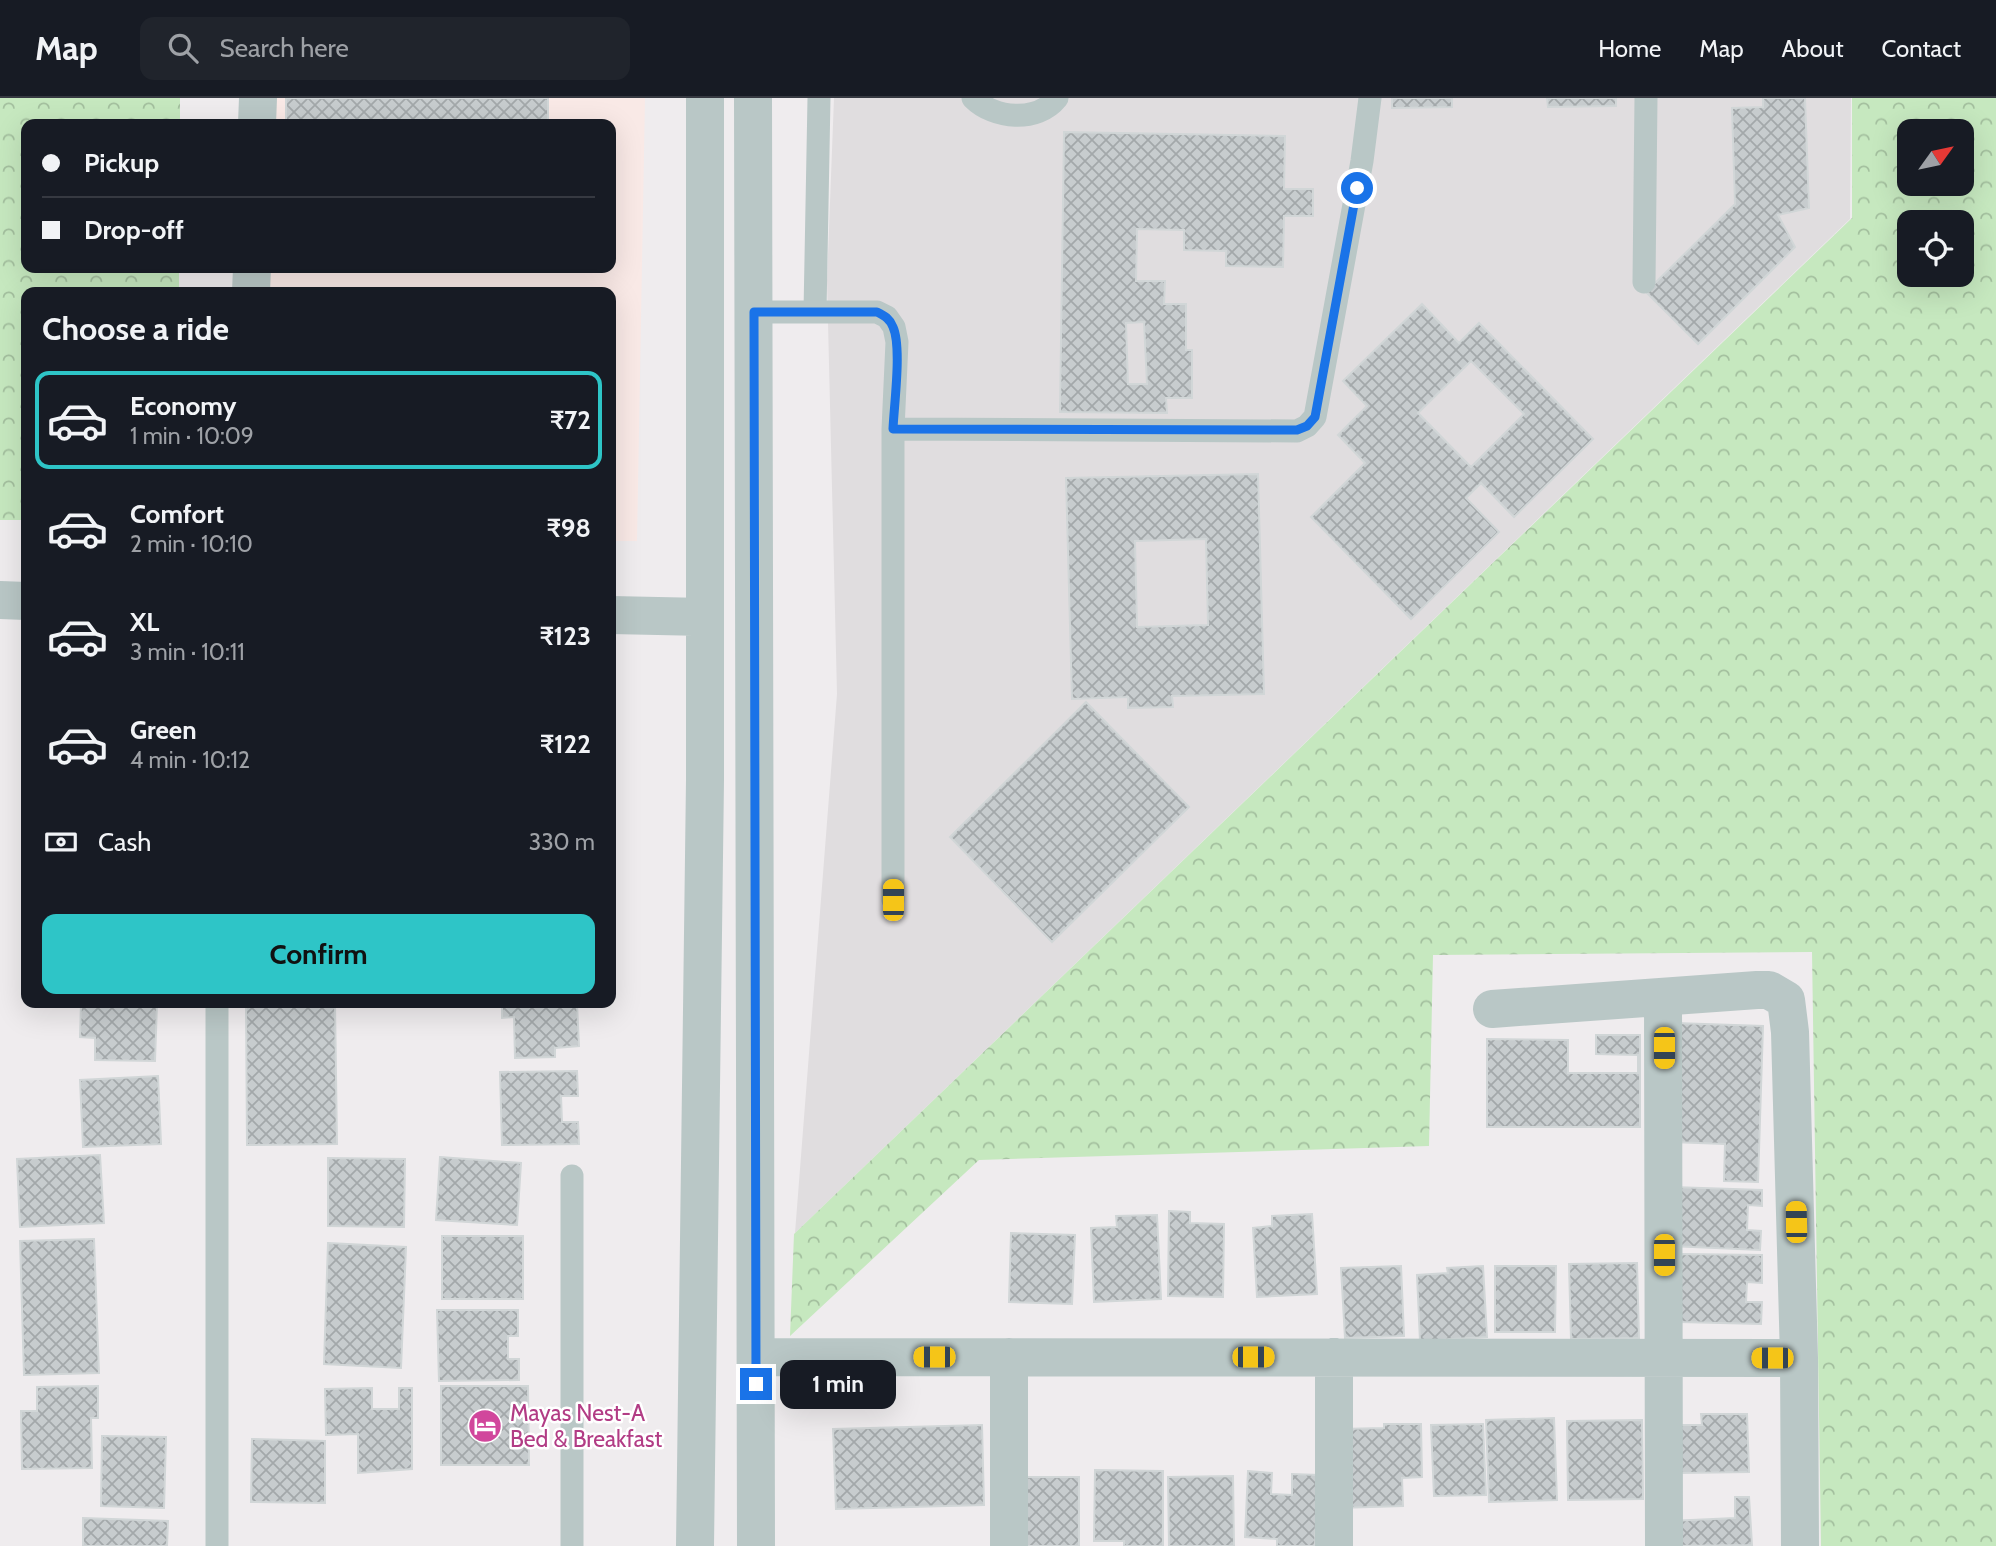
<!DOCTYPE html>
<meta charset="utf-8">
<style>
:root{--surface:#171b24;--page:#20242c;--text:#f1f3f6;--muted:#9ea1a6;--line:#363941;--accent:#2ec5c7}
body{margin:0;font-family:Cabin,sans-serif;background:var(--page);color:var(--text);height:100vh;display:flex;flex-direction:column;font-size:26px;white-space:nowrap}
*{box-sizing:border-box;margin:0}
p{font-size:23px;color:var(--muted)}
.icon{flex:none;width:38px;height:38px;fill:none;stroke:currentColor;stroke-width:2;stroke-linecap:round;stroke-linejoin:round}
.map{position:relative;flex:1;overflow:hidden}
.details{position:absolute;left:21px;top:189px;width:595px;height:721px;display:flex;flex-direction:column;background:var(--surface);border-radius:14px;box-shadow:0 7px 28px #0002}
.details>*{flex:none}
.guide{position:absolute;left:21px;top:21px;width:595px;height:154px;border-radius:14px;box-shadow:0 7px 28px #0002;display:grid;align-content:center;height:154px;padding:0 21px;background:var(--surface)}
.needle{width:46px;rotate:57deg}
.buttons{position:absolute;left:1897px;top:21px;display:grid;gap:14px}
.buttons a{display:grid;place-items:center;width:77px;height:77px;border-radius:14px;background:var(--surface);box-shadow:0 7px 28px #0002;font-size:35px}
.end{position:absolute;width:32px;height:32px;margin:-16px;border:9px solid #1a73e8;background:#fff;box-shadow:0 0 0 4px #fff}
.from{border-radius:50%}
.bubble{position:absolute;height:49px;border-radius:14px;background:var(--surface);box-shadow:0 7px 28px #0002;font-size:23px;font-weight:700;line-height:49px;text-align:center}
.car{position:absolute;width:21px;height:42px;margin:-21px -10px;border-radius:9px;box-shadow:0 0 5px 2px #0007;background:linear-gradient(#f5c518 24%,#345 0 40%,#f5c518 0 76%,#345 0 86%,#f5c518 0)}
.guide b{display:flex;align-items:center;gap:24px;height:66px;font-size:26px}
.guide b+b{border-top:2px solid var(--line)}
.guide i{width:18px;height:18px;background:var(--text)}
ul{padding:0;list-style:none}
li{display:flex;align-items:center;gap:21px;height:98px;margin:0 14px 10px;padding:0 7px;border:4px solid transparent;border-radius:14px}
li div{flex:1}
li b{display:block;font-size:26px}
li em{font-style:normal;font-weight:700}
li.current{border-color:var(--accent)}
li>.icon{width:63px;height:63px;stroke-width:1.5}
h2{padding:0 21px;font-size:32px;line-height:84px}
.pay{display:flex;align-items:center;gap:18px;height:77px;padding:0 21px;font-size:26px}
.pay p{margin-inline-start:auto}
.cta{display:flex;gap:14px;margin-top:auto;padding:14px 21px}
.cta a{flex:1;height:80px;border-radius:14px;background:var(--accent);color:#111;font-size:28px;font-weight:700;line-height:80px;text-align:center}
header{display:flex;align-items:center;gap:42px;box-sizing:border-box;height:98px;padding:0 35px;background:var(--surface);border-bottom:2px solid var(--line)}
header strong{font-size:33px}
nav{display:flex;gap:38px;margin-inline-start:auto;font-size:24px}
.search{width:490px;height:63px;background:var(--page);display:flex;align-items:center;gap:18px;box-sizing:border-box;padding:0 24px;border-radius:14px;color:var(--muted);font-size:26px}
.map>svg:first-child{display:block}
</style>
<header>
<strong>Map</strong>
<div class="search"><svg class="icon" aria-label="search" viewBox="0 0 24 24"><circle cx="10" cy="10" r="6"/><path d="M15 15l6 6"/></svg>Search here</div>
<nav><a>Home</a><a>Map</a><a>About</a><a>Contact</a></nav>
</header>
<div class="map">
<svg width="1996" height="1448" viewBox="0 0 1996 1448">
<defs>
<pattern id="park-crowns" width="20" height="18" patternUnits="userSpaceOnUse" patternTransform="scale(1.75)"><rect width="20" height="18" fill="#c6e8bf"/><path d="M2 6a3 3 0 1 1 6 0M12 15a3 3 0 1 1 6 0" fill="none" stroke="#a3bf9e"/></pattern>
<pattern id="building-cross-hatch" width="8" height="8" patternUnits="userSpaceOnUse" patternTransform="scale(1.75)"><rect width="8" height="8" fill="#c7ccce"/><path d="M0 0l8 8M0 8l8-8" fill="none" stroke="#a3a8aa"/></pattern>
</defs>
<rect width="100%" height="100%" fill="#efecee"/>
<path fill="#f9e9e6" d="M273 0H645L637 443H611V194H270V170H611V26H273Z"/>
<path fill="#e0dddf" d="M834 0H1851L1850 121 795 1135 837 596 827 183Z"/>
<path fill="url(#park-crowns)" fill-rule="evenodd" d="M0 0H180V26H26V170H179V194H26V422H0Z
M1852 0H1996V1448H1821L1812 854 1433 857 1429 1048 979 1062 790 1238 794 1136 1852 120ZM1909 33H1962V86H1909ZM1909 124H1962V177H1909Z"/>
<path fill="url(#building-cross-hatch)" stroke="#d1d6d7" stroke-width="2" fill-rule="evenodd" d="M286 0H548V26H286Z
M1392 0H1452V9L1392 10Z
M1547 0H1616V8L1548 9Z
M1763 0H1805L1809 110 1778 117 1795 149 1698 246 1646 194 1735 106 1732 10 1763 9Z
M1064 34 1285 38 1284 91H1313V118H1284L1283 169 1226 168V153L1184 152V132L1137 131 1136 183H1165L1164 206H1186V252H1192V300H1166L1167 315 1060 314ZM1144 224 1147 286H1128L1126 225Z
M1422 206 1459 245 1479 225 1593 341 1514 419 1481 385 1466 400 1499 434 1411 521 1311 419 1365 365 1338 337 1367 308 1343 283ZM1471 263 1524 316 1471 369 1418 315Z
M1258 376 1264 596 1172 598 1173 609 1128 610V599L1072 601 1066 380ZM1206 441 1208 527 1137 529 1135 443Z
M1086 604 1189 709 1052 844 950 739Z
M81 905H157L155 963 95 962V940L80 939Z
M246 905H335L337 1046 247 1047Z
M502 905H577L579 948 555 950V959L515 960 514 919 502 920Z
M1675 925 1763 928 1758 1084 1724 1083 1725 1046 1672 1044Z
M1596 937H1640V1029H1487V941L1568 942V975H1638V957L1596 956Z
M577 973 578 998H561L562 1024H578L579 1046 502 1047 500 974Z
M158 978 161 1046 83 1049 80 982Z
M100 1057 104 1125 20 1129 17 1061Z
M440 1059 521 1065 517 1127 436 1122Z
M328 1060 405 1061 404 1129 328 1128Z
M1672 1089 1762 1092V1108L1748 1107 1747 1132 1761 1133 1760 1152 1670 1148Z
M1169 1113 1190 1114V1125L1224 1126 1223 1199 1168 1198Z
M1312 1116 1317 1196 1257 1199 1253 1130 1272 1128V1118Z
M1157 1117 1161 1201 1094 1204 1091 1130 1117 1129 1116 1118Z
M1011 1135 1075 1137 1072 1206 1009 1204Z
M442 1138H523V1201H442Z
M94 1141 99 1275 24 1277 20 1143Z
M328 1145 406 1149 401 1270 324 1266Z
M1680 1156 1762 1157V1185L1747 1184 1746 1204H1762L1761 1226 1680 1224Z
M1637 1165 1639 1240 1571 1241 1569 1166Z
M1401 1168 1404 1238 1345 1240 1341 1170Z
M1483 1168 1487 1239 1420 1243 1417 1177 1448 1175 1447 1170Z
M1495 1168H1556L1555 1234H1495Z
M437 1212H518V1238H508V1261H519V1282L439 1283Z
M98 1288V1320H91L92 1370 22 1371 21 1313H37V1289Z
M441 1288H528L529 1367H441Z
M372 1290V1311H399V1290H412V1371L358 1375V1336L326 1337 325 1291Z
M1701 1316H1747L1749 1374 1681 1375 1679 1327H1702Z
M1554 1320 1557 1402 1489 1404 1486 1322Z
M1642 1322 1643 1401 1568 1402 1567 1323Z
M1384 1326H1421L1422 1379 1402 1380 1403 1408 1338 1410 1341 1331 1384 1330Z
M1483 1326 1486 1397 1434 1398 1431 1327Z
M982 1327 984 1407 836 1411 833 1331Z
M102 1338 166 1339 164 1410 101 1408Z
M252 1341 325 1343V1405L251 1404Z
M1095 1372 1163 1373V1448H1124V1443H1094Z
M1248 1373 1272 1375 1271 1396 1292 1397V1376L1318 1377 1315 1448H1277V1441L1245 1439Z
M1233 1378 1234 1448H1169L1168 1379Z
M1015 1379H1079V1448H1015Z
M1735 1399H1749L1752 1447 1671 1448 1670 1423 1735 1420Z
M83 1420 168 1423 167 1448H83Z"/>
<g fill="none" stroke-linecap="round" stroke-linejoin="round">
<path stroke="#b9c7c6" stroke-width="23" d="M973 0C994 21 1037 25 1057 0
M1644 184 1646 0
M754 214H877L887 219 894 229 897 244 893 331V802
M815 214 819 0
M893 331 1297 333 1307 328 1315 319 1362 63 1370 0
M217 905V1448
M572 1448V1078"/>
<path stroke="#b9c7c6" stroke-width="38" d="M753 0 756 1448
M257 26 258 0
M251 194 252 170
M0 502 26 503
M611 517 705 519
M1663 899 1664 1448
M1492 911 1757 892H1769L1786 902 1790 934 1799 1260 1800 1448
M756 1259 1799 1260
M695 1448 705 682V0
M1009 1448V1259
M1334 1448V1259"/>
</g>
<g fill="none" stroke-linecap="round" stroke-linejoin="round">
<path stroke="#1a73e8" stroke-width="9" d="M756 1286 754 214H877C885 218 890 221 893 229 902 249 894 307 893 331L1297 332 1307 328 1315 319 1357 90"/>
</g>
<defs>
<g id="hotel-disc" transform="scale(1.75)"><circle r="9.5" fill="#d1479c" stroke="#fff"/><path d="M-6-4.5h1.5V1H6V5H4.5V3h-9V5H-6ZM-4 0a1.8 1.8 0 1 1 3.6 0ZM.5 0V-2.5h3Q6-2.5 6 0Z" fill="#fff"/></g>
</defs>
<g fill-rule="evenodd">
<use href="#hotel-disc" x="485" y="1328"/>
</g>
<g text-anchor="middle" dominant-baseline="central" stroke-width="5" stroke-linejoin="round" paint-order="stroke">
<g font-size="23" fill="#b23c85" stroke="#fff" text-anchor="start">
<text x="510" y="1315">Mayas Nest-A<tspan x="510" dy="26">Bed &amp; Breakfast</tspan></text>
</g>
</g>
</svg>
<div class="buttons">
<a><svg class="needle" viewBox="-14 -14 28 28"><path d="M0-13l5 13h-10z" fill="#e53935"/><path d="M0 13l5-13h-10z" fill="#9ea1a6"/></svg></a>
<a><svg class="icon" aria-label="locate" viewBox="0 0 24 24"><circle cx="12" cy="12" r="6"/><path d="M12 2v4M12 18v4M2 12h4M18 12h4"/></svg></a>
</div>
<i class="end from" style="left:1357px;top:90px"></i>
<i class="end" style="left:756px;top:1286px"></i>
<div class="bubble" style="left:780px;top:1262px;width:116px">1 min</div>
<i class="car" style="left:893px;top:802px;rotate:0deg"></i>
<i class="car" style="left:1664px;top:950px;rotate:180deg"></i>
<i class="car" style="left:1796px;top:1124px;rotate:359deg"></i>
<i class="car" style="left:1664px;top:1157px;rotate:180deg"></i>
<i class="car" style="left:934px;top:1259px;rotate:270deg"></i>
<i class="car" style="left:1253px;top:1259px;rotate:90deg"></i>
<i class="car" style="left:1772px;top:1260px;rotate:270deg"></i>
<div class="guide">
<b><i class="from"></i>Pickup</b>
<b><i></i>Drop-off</b>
</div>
<section class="details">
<h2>Choose a ride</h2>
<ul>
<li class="current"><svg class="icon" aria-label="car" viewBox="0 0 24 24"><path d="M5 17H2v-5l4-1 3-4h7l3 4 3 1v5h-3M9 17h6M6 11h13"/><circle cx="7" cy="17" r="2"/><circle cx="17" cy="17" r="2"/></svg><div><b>Economy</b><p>1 min · 10:09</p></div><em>₹72</em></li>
<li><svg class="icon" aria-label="car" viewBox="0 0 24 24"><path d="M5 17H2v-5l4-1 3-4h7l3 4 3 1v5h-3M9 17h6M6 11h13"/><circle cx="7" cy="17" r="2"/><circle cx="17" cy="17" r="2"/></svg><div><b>Comfort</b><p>2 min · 10:10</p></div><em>₹98</em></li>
<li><svg class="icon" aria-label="car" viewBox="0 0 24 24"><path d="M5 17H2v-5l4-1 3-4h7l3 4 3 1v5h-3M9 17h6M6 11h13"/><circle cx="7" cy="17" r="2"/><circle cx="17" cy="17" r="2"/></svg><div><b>XL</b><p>3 min · 10:11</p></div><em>₹123</em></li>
<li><svg class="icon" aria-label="car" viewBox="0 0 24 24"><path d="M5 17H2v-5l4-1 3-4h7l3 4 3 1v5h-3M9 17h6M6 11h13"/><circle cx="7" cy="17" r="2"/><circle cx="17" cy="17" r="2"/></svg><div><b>Green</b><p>4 min · 10:12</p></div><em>₹122</em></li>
</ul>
<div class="pay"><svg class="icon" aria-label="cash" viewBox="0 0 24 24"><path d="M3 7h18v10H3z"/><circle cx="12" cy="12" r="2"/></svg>Cash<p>330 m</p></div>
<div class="cta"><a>Confirm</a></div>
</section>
</div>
